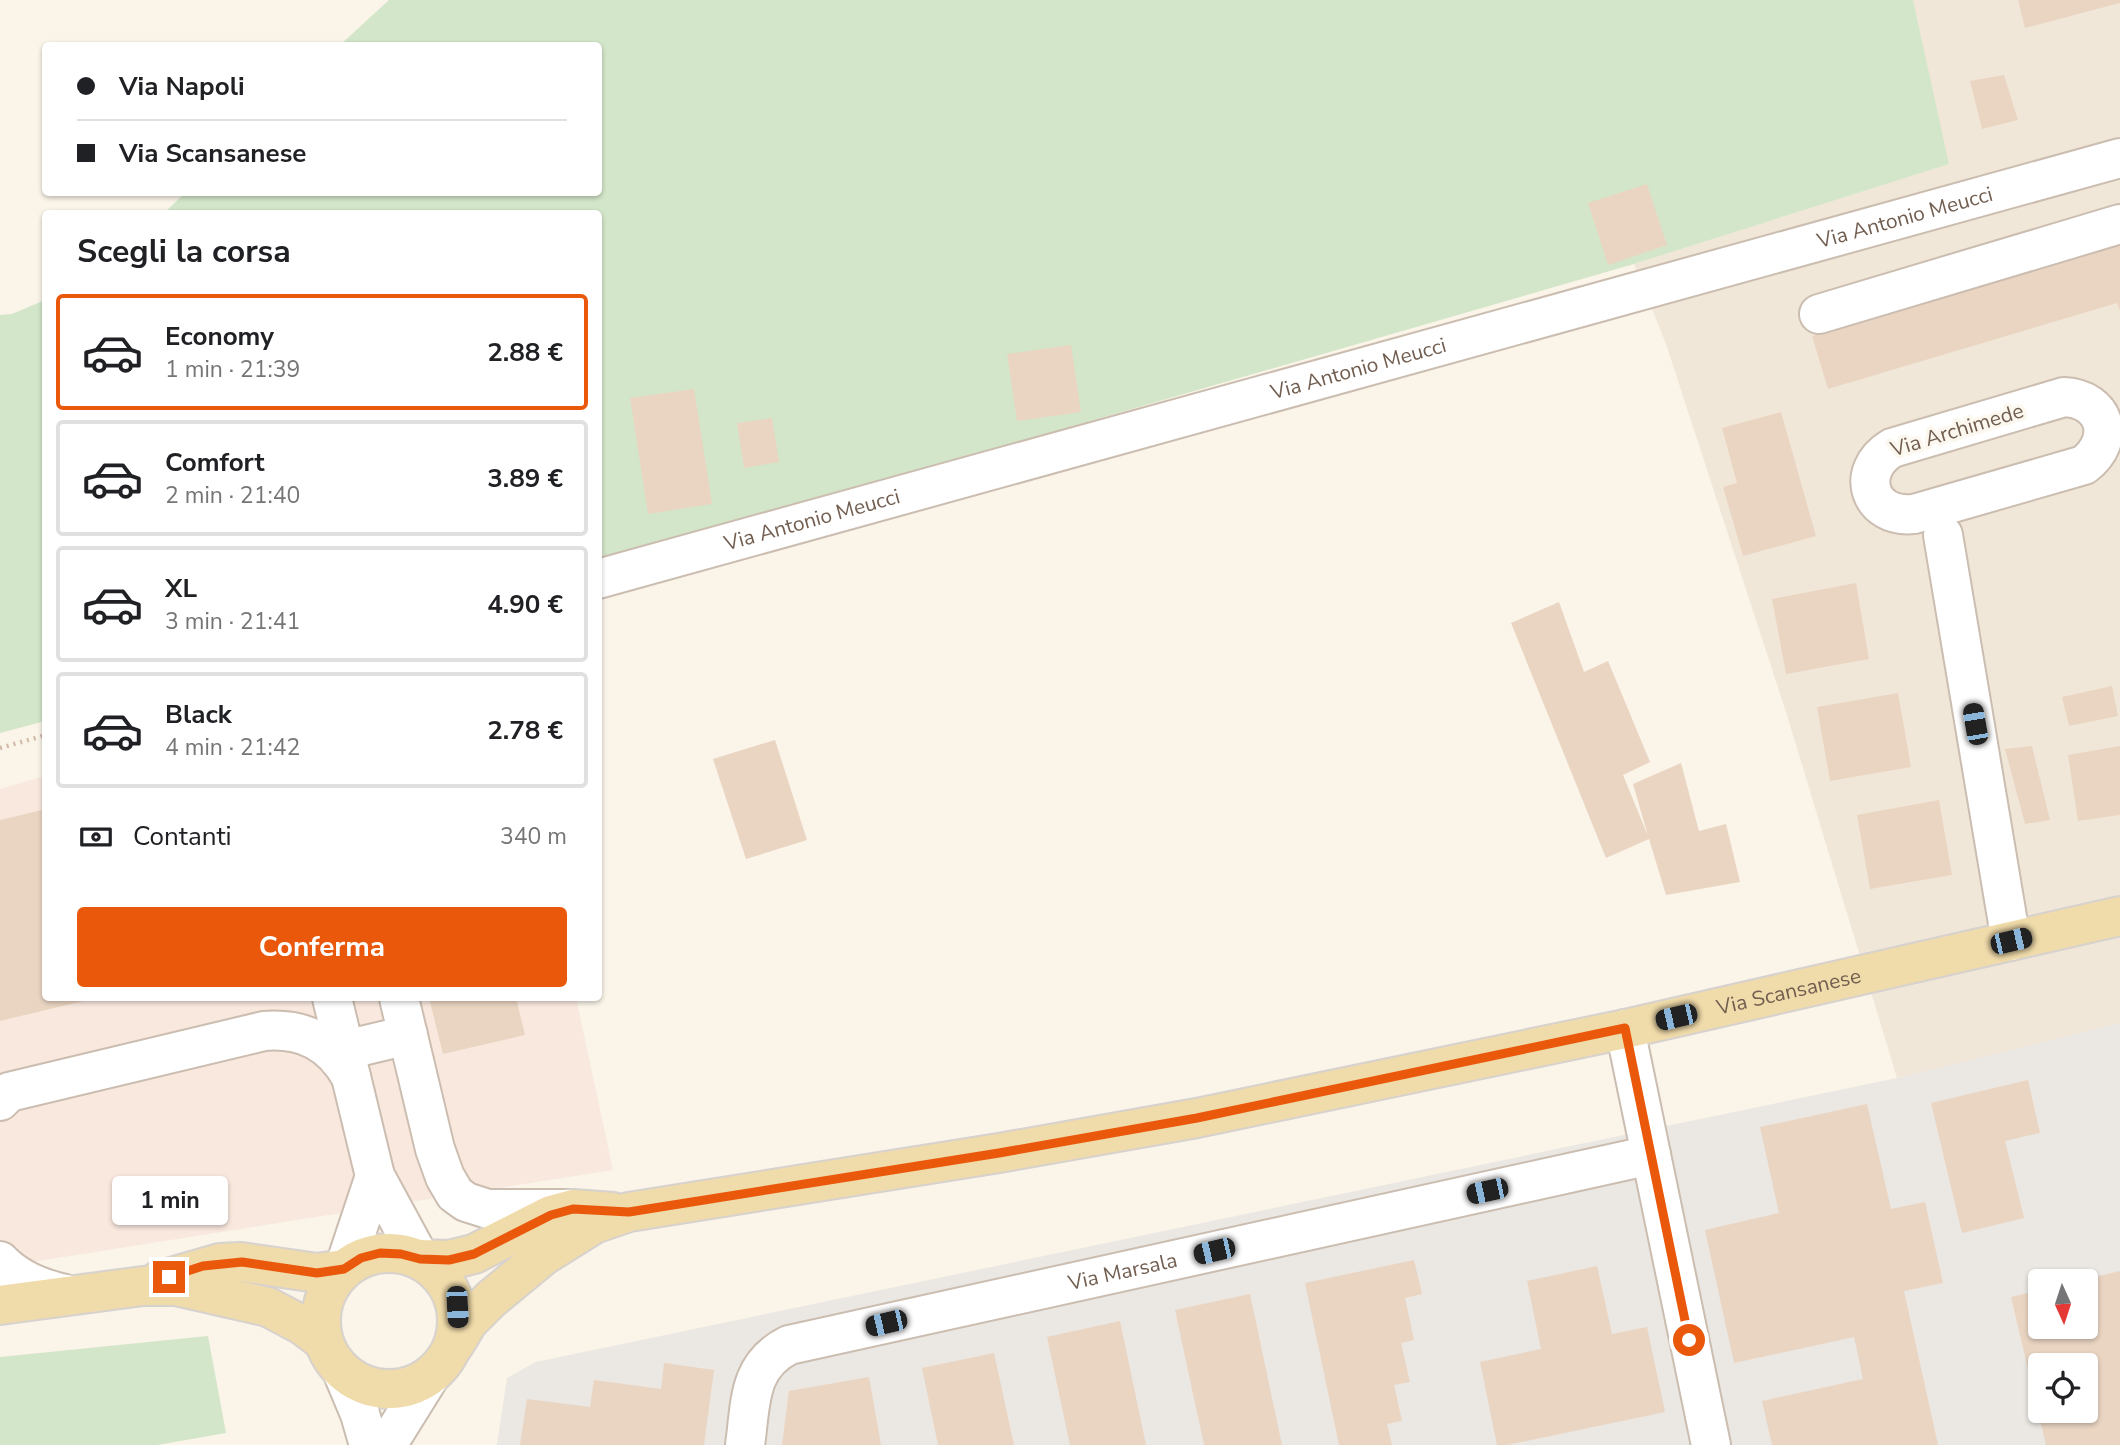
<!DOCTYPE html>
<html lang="it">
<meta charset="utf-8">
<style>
:root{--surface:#fff;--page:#f2f2f2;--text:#202124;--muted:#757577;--line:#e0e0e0;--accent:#ea580c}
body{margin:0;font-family:"Nunito Sans",sans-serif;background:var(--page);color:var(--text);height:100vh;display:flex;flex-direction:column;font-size:26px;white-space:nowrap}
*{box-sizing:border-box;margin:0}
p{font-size:23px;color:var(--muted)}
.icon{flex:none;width:38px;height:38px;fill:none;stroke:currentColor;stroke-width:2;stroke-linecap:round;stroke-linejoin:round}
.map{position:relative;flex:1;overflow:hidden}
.sheet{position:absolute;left:42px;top:210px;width:560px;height:791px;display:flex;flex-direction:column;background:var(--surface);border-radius:7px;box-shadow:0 2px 5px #0004}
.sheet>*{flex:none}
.hud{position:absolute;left:42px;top:42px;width:560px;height:154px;border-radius:7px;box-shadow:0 2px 5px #0004;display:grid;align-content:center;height:154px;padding:0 35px;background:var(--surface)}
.needle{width:46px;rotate:177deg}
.controls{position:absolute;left:2028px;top:1269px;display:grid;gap:14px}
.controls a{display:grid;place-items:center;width:70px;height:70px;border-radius:7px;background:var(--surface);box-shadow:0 2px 5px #0004;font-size:35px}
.end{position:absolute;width:32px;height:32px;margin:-16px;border:9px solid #ea580c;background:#fff;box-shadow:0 0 0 4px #fff}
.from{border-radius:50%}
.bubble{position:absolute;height:49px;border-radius:7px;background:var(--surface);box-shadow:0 2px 5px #0004;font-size:23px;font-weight:700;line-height:49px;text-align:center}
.car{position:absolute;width:21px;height:42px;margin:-21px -10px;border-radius:9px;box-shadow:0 0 5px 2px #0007;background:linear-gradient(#222 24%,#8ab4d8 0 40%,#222 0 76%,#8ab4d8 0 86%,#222 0)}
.hud b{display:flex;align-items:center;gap:24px;height:66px;font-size:26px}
.hud b+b{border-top:2px solid var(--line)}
.hud i{width:18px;height:18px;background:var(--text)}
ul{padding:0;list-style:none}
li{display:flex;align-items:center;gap:21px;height:116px;margin:0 14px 10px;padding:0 21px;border:4px solid var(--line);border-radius:7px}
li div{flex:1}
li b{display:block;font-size:26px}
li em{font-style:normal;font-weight:700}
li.active{border-color:var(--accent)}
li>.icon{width:63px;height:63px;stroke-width:1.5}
h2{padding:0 35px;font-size:32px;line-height:84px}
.pay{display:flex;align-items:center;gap:18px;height:77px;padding:0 35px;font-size:26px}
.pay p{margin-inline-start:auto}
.cta{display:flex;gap:14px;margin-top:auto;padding:14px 35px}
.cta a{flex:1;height:80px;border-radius:7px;background:var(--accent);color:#fff;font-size:28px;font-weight:700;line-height:80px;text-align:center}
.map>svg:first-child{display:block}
</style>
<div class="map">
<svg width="2120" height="1445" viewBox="0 0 2120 1445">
<rect width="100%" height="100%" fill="#faf4e9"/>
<path fill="#f1e7d8" d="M1913 0H2120V1023L1897 1078 1786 712 1666 344 1634 264 1948 164Z"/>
<path fill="#f9e8de" d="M45 776 46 998H576L613 1170 0 1267V789Z"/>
<path fill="#ebe7e2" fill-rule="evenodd" d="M2120 1023V1445H497L507 1378 536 1362 1897 1078ZM2040 1281H2086V1326H2040ZM2040 1365H2086V1410H2040Z"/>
<path fill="#d3e6c9" d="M389 0H1913L1949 164 1634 264 599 563 598 214H163L185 193 598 192V46L340 45Z
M45 300V721L0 733V315L12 314Z
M208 1336 226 1433 157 1445H0V1357Z"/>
<path fill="#ead5c2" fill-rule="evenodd" d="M2018 0H2120V3L2025 28Z
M2004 75 2018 120 1982 129 1970 81Z
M1647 184 1667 245 1608 265 1588 203Z
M2120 244V311L2117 303 1828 389 1812 336Z
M1071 345 1081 412 1017 421 1007 354Z
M694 389 712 504 648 514 630 398Z
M1781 412 1816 536 1743 556 1723 487 1737 483 1722 428Z
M772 418 779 462 744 468 737 423Z
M1856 583 1869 659 1786 674 1772 599Z
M1559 602 1584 672 1608 661 1650 762 1623 775 1648 836 1633 784 1681 763 1699 831 1726 824 1740 882 1666 895 1649 839 1606 858 1511 623Z
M2112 686 2118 716 2069 726 2062 697Z
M1898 693 1911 767 1830 781 1817 707Z
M775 740 807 840 746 859 713 759Z
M2032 746 2050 820 2025 824 2005 749Z
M2120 746V815L2078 821 2068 755Z
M1939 800 1952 875 1870 889 1857 815Z
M46 809V998L92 999 0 1021V820Z
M429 998H516L525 1035 443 1054Z
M2028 1080 2040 1133 2005 1141 2024 1218 1962 1233 1931 1103Z
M1867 1104 1891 1209 1925 1202 1943 1283 1904 1291 1938 1445H1772L1762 1401 1863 1379 1854 1337 1734 1363 1705 1230 1779 1213 1760 1127Z
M1414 1260 1422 1294 1405 1298 1414 1340 1401 1343 1410 1382 1394 1385 1402 1421 1387 1424 1392 1445H1339L1305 1283Z
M1597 1266 1612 1334 1647 1327 1665 1412 1507 1445H1497L1480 1362 1541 1349 1527 1281Z
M2120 1271V1445H2046L2011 1297 2040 1290V1326H2086V1279ZM2040 1365H2086V1410H2040Z
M1250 1294 1282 1445H1204L1175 1310Z
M1120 1321 1146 1445H1070L1047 1337Z
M994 1353 1014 1445H938L922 1368Z
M664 1363 714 1370 704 1445H520L527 1399 590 1407 594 1380 661 1389Z
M869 1377 881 1445H782L789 1391Z"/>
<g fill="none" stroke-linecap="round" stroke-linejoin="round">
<g stroke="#cbbdb0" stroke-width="42">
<g id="minor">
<path d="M1819 314 2120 224"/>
<path d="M2064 397C2106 399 2117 440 2084 465L1914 514C1869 519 1854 471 1892 448Z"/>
<path d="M1943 535 2011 941"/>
<path id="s1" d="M598 579 2120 158"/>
<path d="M332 998 375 1176 420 1259"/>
<path d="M399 998 435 1149 445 1177 455 1194 466 1202 488 1209H571"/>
<path d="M1625 1029 1711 1445"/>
<path d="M345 1050 408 1035"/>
<path d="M0 1101 9 1092 264 1031C303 1028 332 1042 351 1077"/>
<path d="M0 1261C19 1281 44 1290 70 1295"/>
<path d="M344 1269 375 1176"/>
<path d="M342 1371 360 1414 369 1445"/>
<path d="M387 1445 430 1376"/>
<path id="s2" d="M745 1445C751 1404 747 1366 789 1345L1651 1155"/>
</g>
</g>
<g stroke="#d7d2ce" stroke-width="42">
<g id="major">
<circle cx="389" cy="1321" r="68"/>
<path d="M420 1259 449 1260 474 1254 551 1215 573 1209 613 1212"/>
<path d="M158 1281 220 1263 241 1262 317 1273 344 1269"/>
<path d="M0 1305 143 1286H176L268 1307 302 1325 322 1340"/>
<path id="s3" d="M454 1345 468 1322 491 1299 543 1256 594 1224 629 1212 999 1153 1197 1118 1625 1029 2120 916"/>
</g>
</g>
<path stroke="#d1baa7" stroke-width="4.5" stroke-dasharray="2 5" stroke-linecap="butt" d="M0 748 46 735"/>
<use href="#minor" stroke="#fff" stroke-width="38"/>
<use href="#major" stroke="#f0dbaa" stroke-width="38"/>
</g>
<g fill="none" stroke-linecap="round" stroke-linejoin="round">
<path stroke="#ea580c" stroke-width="9" d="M169 1277 203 1266 242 1262 317 1273 344 1269 361 1258 380 1253 401 1254 420 1259 449 1260 474 1254 551 1215 573 1209 629 1212 999 1153 1197 1118 1625 1028 1689 1340"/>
</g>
<g text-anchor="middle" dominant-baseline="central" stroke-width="7" stroke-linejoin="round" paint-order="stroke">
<g font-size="21" fill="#715e50" stroke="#fdf8ef">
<text stroke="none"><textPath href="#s1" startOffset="1356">Via Antonio Meucci</textPath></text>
<text stroke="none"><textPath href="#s1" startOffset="789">Via Antonio Meucci</textPath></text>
<text transform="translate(1957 430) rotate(-17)">Via Archimede</text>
<text stroke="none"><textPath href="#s1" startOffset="222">Via Antonio Meucci</textPath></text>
<text stroke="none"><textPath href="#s3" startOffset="1405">Via Scansanese</textPath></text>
<text stroke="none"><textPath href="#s2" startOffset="457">Via Marsala</textPath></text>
</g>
</g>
</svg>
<div class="controls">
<a><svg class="needle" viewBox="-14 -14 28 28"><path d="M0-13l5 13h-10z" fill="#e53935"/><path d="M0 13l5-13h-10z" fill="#757577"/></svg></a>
<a><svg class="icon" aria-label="locate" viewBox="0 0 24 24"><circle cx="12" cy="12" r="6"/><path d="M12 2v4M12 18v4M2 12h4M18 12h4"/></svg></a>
</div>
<i class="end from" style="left:1689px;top:1340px"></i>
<i class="end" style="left:169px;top:1277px"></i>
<div class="bubble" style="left:112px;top:1176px;width:116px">1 min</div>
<i class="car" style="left:1975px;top:724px;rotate:350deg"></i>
<i class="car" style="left:2011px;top:941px;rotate:77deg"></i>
<i class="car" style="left:1676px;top:1017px;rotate:257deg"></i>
<i class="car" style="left:1487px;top:1191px;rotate:258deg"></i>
<i class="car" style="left:1214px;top:1251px;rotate:257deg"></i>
<i class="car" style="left:457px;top:1307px;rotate:177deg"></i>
<i class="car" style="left:886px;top:1323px;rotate:257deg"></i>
<div class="hud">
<b><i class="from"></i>Via Napoli</b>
<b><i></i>Via Scansanese</b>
</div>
<section class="sheet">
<h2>Scegli la corsa</h2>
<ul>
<li class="active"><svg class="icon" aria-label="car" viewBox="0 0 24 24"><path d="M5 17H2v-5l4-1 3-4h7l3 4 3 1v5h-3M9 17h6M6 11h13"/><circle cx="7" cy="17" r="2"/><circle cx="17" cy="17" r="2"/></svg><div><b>Economy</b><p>1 min · 21:39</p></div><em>2.88 €</em></li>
<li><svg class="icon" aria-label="car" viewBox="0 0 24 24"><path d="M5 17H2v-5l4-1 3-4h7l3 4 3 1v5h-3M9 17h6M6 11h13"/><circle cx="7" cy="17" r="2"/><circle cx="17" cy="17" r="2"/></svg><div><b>Comfort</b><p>2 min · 21:40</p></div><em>3.89 €</em></li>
<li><svg class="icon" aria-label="car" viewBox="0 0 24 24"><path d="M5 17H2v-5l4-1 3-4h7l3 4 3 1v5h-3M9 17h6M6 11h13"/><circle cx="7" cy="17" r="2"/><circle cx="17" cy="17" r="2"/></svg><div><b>XL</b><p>3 min · 21:41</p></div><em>4.90 €</em></li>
<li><svg class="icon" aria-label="car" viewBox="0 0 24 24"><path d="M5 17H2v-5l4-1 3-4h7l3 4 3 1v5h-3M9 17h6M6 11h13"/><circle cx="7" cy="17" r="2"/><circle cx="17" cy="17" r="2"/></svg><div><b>Black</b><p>4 min · 21:42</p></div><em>2.78 €</em></li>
</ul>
<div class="pay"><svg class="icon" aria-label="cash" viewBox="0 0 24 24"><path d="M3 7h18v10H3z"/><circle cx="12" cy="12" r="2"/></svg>Contanti<p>340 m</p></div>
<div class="cta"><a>Conferma</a></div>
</section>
</div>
